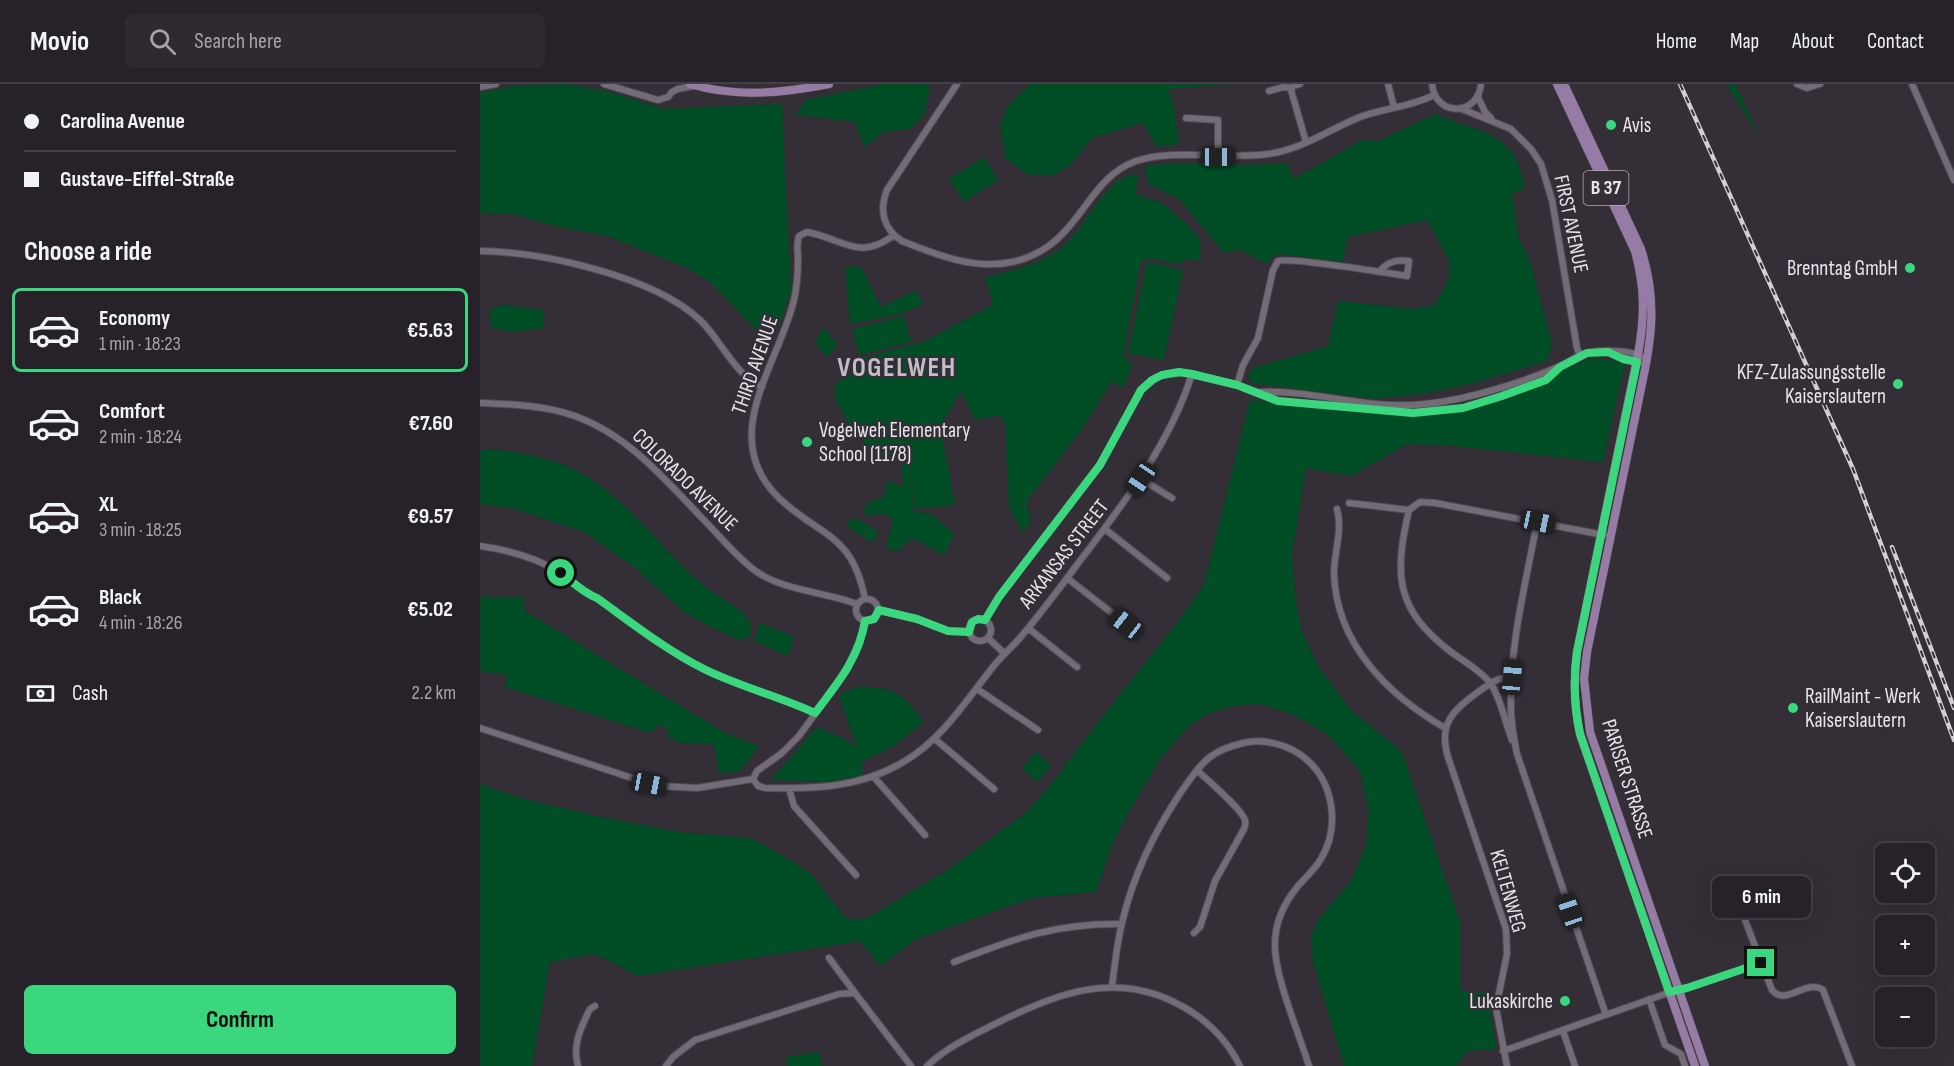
<!DOCTYPE html>
<meta charset="utf-8">
<style>
:root{--surface:#272229;--page:#2f2a31;--text:#f1f3f6;--muted:#a4a4a8;--line:#433f46;--accent:#3ad77f}
body{margin:0;font-family:"Sofia Sans Condensed",sans-serif;background:var(--page);color:var(--text);height:100vh;display:flex;flex-direction:column;font-size:22px;white-space:nowrap}
*{box-sizing:border-box;margin:0}
p{font-size:20px;color:var(--muted)}
.icon{flex:none;width:33px;height:33px;fill:none;stroke:currentColor;stroke-width:2;stroke-linecap:round;stroke-linejoin:round}
.map{position:relative;flex:1;overflow:hidden}
.drawer{display:flex;flex-direction:column;background:var(--surface);width:480px}
.drawer>*{flex:none}
.guide{display:grid;align-content:center;height:132px;padding:0 24px;background:var(--surface)}
.tools{position:absolute;left:1395px;top:759px;display:grid;gap:12px}
.tools a{display:grid;place-items:center;width:60px;height:60px;border-radius:9px;background:var(--surface);box-shadow:0 6px 24px #0002,0 0 0 2px var(--line);font-size:30px}
.end{position:absolute;width:27px;height:27px;margin:-14px;border:8px solid #3ad77f;background:#111;box-shadow:0 0 0 3px #111}
.from{border-radius:50%}
.bubble{position:absolute;height:42px;border-radius:9px;background:var(--surface);box-shadow:0 6px 24px #0002,0 0 0 2px var(--line);font-size:20px;font-weight:700;line-height:42px;text-align:center}
.car{position:absolute;width:18px;height:36px;margin:-18px -9px;border-radius:8px;box-shadow:0 0 4px 2px #0007;background:linear-gradient(#222 24%,#8ab4d8 0 40%,#222 0 76%,#8ab4d8 0 86%,#222 0)}
.guide b{display:flex;align-items:center;gap:21px;height:57px;font-size:22px}
.guide b+b{border-top:2px solid var(--line)}
.guide i{width:15px;height:15px;background:var(--text)}
ul{padding:0;list-style:none}
li{display:flex;align-items:center;gap:18px;height:84px;margin:0 12px 9px;padding:0 12px;border:3px solid transparent;border-radius:9px}
li div{flex:1}
li b{display:block;font-size:22px}
li em{font-style:normal;font-weight:700}
li.current{border-color:var(--accent)}
li>.icon{width:54px;height:54px;stroke-width:1.5}
h2{padding:0 24px;font-size:27px;line-height:72px}
.pay{display:flex;align-items:center;gap:15px;height:66px;padding:0 24px;font-size:22px}
.pay p{margin-inline-start:auto}
.action{display:flex;gap:12px;margin-top:auto;padding:12px 24px}
.action a{flex:1;height:69px;border-radius:9px;background:var(--accent);color:#111;font-size:24px;font-weight:700;line-height:69px;text-align:center}
header{display:flex;align-items:center;gap:36px;box-sizing:border-box;height:84px;padding:0 30px;background:var(--surface);border-bottom:2px solid var(--line)}
header strong{font-size:28px}
nav{display:flex;gap:33px;margin-inline-start:auto;font-size:21px}
.search{width:420px;height:54px;background:var(--page);display:flex;align-items:center;gap:15px;box-sizing:border-box;padding:0 21px;border-radius:9px;color:var(--muted);font-size:22px}
main{display:flex;flex:1;min-height:0}
.map>svg:first-child{display:block}
</style>
<header>
<strong>Movio</strong>
<div class="search"><svg class="icon" aria-label="search" viewBox="0 0 24 24"><circle cx="10" cy="10" r="6"/><path d="M15 15l6 6"/></svg>Search here</div>
<nav><a>Home</a><a>Map</a><a>About</a><a>Contact</a></nav>
</header>
<main>
<section class="drawer">
<div class="guide">
<b><i class="from"></i>Carolina Avenue</b>
<b><i></i>Gustave-Eiffel-Straße</b>
</div>
<h2>Choose a ride</h2>
<ul>
<li class="current"><svg class="icon" aria-label="car" viewBox="0 0 24 24"><path d="M5 17H2v-5l4-1 3-4h7l3 4 3 1v5h-3M9 17h6M6 11h13"/><circle cx="7" cy="17" r="2"/><circle cx="17" cy="17" r="2"/></svg><div><b>Economy</b><p>1 min · 18:23</p></div><em>€5.63</em></li>
<li><svg class="icon" aria-label="car" viewBox="0 0 24 24"><path d="M5 17H2v-5l4-1 3-4h7l3 4 3 1v5h-3M9 17h6M6 11h13"/><circle cx="7" cy="17" r="2"/><circle cx="17" cy="17" r="2"/></svg><div><b>Comfort</b><p>2 min · 18:24</p></div><em>€7.60</em></li>
<li><svg class="icon" aria-label="car" viewBox="0 0 24 24"><path d="M5 17H2v-5l4-1 3-4h7l3 4 3 1v5h-3M9 17h6M6 11h13"/><circle cx="7" cy="17" r="2"/><circle cx="17" cy="17" r="2"/></svg><div><b>XL</b><p>3 min · 18:25</p></div><em>€9.57</em></li>
<li><svg class="icon" aria-label="car" viewBox="0 0 24 24"><path d="M5 17H2v-5l4-1 3-4h7l3 4 3 1v5h-3M9 17h6M6 11h13"/><circle cx="7" cy="17" r="2"/><circle cx="17" cy="17" r="2"/></svg><div><b>Black</b><p>4 min · 18:26</p></div><em>€5.02</em></li>
</ul>
<div class="pay"><svg class="icon" aria-label="cash" viewBox="0 0 24 24"><path d="M3 7h18v10H3z"/><circle cx="12" cy="12" r="2"/></svg>Cash<p>2.2 km</p></div>
<div class="action"><a>Confirm</a></div>
</section>
<div class="map">
<svg width="1474" height="982" viewBox="0 0 1474 982">
<rect width="100%" height="100%" fill="#342e37"/>
<path fill="#004d26" d="M86 0 126 7 184 25 302 20 311 207 299 242 275 245 230 198 207 184 127 152 74 142 37 131 0 129V9L33 2Z
M404 0H446L450 5 444 31 430 45 404 48 384 63 375 38 316 31 325 16Z
M550 0H752L688 5 694 23 699 61 676 62 663 39 612 54 592 79 575 91H548L525 74 520 40 527 23Z
M1246 0H1254L1257 4 1281 55Z
M956 30C1001 51 1035 44 1045 105L1032 109 1039 156 1049 174 1072 259 1067 277 994 299 947 309 895 315 771 299 768 290 775 283 848 262 858 217 934 225 955 221 969 194V176L947 136 868 153 863 178 798 170 792 173 787 180 758 165 744 169 699 115 668 100 665 82C712 75 759 85 806 79L814 95 882 56 898 57Z
M504 73 518 96 484 118 469 95Z
M658 90 656 111 682 119 707 140 720 155 721 177 707 175 697 180 669 174 661 177 643 272 652 280 644 304 632 297 602 345 546 418 551 437 543 449 529 423 525 339 519 331 495 336 481 307 460 342 442 345 429 352 430 355 462 351 475 421 434 425 430 372 433 427 451 430 474 450 464 471 432 454 417 467 406 464 413 435 405 430 384 431 386 420 404 413 407 396 423 403 421 375 395 368 378 353 355 317V300L377 286V275L443 258 513 221 505 193C534 187 568 179 590 156 605 140 625 101 645 93 649 91 654 91 658 90Z
M667 178 703 186 684 276 648 269Z
M365 182 381 183 401 223 436 206 443 220 421 230 370 240Z
M26 221 64 226 63 244 33 248 11 244 10 224Z
M424 232 431 258 379 271 372 245Z
M344 243 358 262 346 273 335 258Z
M1115 274 1145 279 1123 378 973 362 927 360 871 392 826 384 812 470 815 510 821 546 838 582 870 625 922 668 980 838V907L1012 909 1011 935 1017 965 988 967 976 982H864L833 878 831 852 838 836 870 798 886 762 889 728 880 687 847 650 812 630 779 620 753 622 727 630 708 643 680 675 642 740 633 759 616 808 552 814 436 855 400 882 380 857 158 892 115 870 70 878 52 982H0V700L43 715 121 733 200 748 271 754 314 778 331 790 365 833 373 836 389 833 469 785 547 728 572 699 605 655 699 536 724 501 770 316C858 326 946 342 1032 312 1061 302 1085 281 1115 274Z
M16 365C44 370 73 374 99 388 150 416 180 465 223 501 237 513 260 522 270 538 272 542 271 547 270 551L262 557 233 544 204 528 156 485 106 449 32 424 0 420V366Z
M378 435 398 448 394 457H389L367 442 368 437Z
M0 513H42L45 527 245 649 279 662 260 687 239 690 234 660 201 659 188 653V646L178 640 170 649 25 603 27 591 0 587Z
M280 539 314 553 308 572 274 557Z
M376 603C413 602 423 609 444 638L411 664 382 677 383 691 352 698 291 696 337 643 363 654 377 664 359 611Z
M555 668 571 681 558 698 542 685Z
M339 968 342 982H308L306 973Z"/>
<g fill="none" stroke-linecap="round" stroke-linejoin="round">
<g stroke="#504c53" stroke-width="8">
<path id="minor" d="M124 0 178 16 188 13 192 8 198 5 213 2
M477 0 407 106C399 126 403 145 422 157 457 171 494 186 532 178 601 163 603 96 656 77 695 64 746 76 788 70 821 66 850 45 880 33 904 24 931 23 954 11
M820 0 813 2 811 6 826 58
M908 0 914 23
M952 0C955 33 998 33 1001 0
M1317 0 1327 4 1340 0
M1432 0 1474 96
M0 3 16 0
M789 7 804 3 811 4
M998 13 1005 28 1011 34
M982 25 1031 45 1051 65 1061 80 1072 116 1097 264 1100 272
M706 34 738 36V73
M0 167C63 168 173 192 220 236 241 256 254 290 282 303
M1132 270 1159 279
M757 301 763 281 778 254 793 186 798 177C810 173 907 189 927 192L929 177C916 175 907 178 899 188
M781 308C823 306 866 319 909 321 944 323 979 316 1013 306 1035 300 1057 292 1078 283 1088 279 1096 272 1107 269 1121 266 1159 264 1167 278
M0 319C27 320 55 321 82 328 142 344 181 391 222 434 240 452 257 474 277 488 305 507 346 508 377 520
M661 395 692 414
M869 419 929 426
M857 425C863 445 854 469 854 489 856 560 908 611 965 644
M1057 438C1046 499 1029 562 1031 625 1031 640 1034 655 1037 670L1126 931
M625 445 687 494
M0 462C28 466 55 473 79 488 93 496 102 509 117 514 152 539 186 566 224 585 260 603 299 612 335 629
M587 494 646 540
M376 526a11 11 0 1 1 22 0a11 11 0 1 1-22 0Z
M385 515C372 449 342 454 300 415 237 355 296 284 313 220 317 205 318 190 318 175 318 167 316 160 319 152L327 148C363 155 378 177 413 152
M399 526 437 535 468 547 489 548
M489 546a11 11 0 1 1 22 0a11 11 0 1 1-22 0Z
M505 536 519 513 620 381 661 306 677 293 687 290 705 289 757 301 798 317 933 329 983 324 1022 312 1066 295 1080 283
M548 544 597 583
M508 554 525 570
M497 605 558 646
M0 644 155 695 181 702 217 704 273 695
M455 655 514 705
M1032 656C1025 638 1021 615 1011 600 1004 589 982 576 971 568 915 525 914 491 929 426L940 418 955 419 1124 451
M393 692 445 751
M273 695 278 702 285 704C334 705 381 704 425 677 465 653 488 613 517 578 524 570 532 563 539 555 564 526 586 495 609 465 650 411 691 356 712 290
M273 695 277 687 302 669 319 652 366 587 379 561 385 538
M309 704 314 722 376 791
M1250 797 1292 906C1306 923 1326 894 1343 906L1372 982
M714 849 720 843 735 797 764 745C765 742 766 739 765 736 761 724 727 696 717 686
M349 874 375 909
M474 878C536 854 575 839 642 840
M632 902C635 880 637 857 643 835 654 789 675 747 701 708 710 696 717 683 730 673 739 666 751 662 763 659 784 654 810 661 826 675 854 699 860 743 841 775 835 785 826 793 818 802 804 819 795 839 795 860 794 892 819 949 829 982
M1169 915 1185 961 1201 970 1205 982
M1083 947 1095 982
M1023 967 1185 910 1207 904 1281 879
M98 982C92 961 101 943 110 925L115 922
M186 982 193 973 215 956 359 910 375 909 431 982
M447 982C467 963 493 951 517 939 575 910 633 887 696 919 724 933 746 954 760 982
M1027 982 1016 924 1027 870 1026 845 968 673C958 640 973 626 998 608 1009 600 1018 593 1032 593"/>
</g>
<g stroke="#504c53" stroke-width="9">
<path id="major" d="M210 0C257 14 302 9 349 0
M1077 0 1155 167C1165 204 1165 232 1158 270L1097 568C1093 597 1094 622 1100 650L1215 982
M1084 0 1161 165C1176 212 1173 248 1163 295L1107 568 1104 595 1110 648 1225 982"/>
</g>
<use href="#minor" stroke="#736c77" stroke-width="6"/>
<use href="#major" stroke="#967ba5" stroke-width="8"/>
<g stroke="#d3cfd6" stroke-width="4.5">
<path id="rail" d="M1200 0 1373 385 1474 656
M1412 463 1474 624"/>
</g>
<use href="#rail" stroke="#342e37" stroke-width="2" stroke-dasharray="7" stroke-linecap="butt"/>
</g>
<g fill="none" stroke-linecap="round" stroke-linejoin="round">
<path stroke="#3ad77f" stroke-width="8" d="M81 489C93 498 103 509 117 514 152 539 186 566 224 585 260 603 299 612 335 629 357 600 379 574 385 537L394 535 399 526 437 535 468 547 489 548 492 538 498 535 505 536 519 513 620 381 661 306 672 296 682 291 699 288 712 290 757 301 798 317 933 329 983 324 1022 312 1066 296 1080 283 1107 269 1128 268 1143 275 1157 278 1097 568C1093 597 1094 622 1100 650L1189 908 1207 904 1281 879"/>
</g>
<g fill="#3ad77f" stroke="#342e37" stroke-width="2">
<circle cx="1131" cy="41" r="6"/>
<circle cx="1430" cy="184" r="6"/>
<circle cx="1418" cy="300" r="6"/>
<circle cx="327" cy="358" r="6"/>
<circle cx="1313" cy="624" r="6"/>
<circle cx="1085" cy="917" r="6"/>
</g>
<g text-anchor="middle" dominant-baseline="central" stroke-width="4.5" stroke-linejoin="round" paint-order="stroke">
<rect fill="#342e37" stroke="#b1adb4" stroke-width="1.5" x="1103.5" y="87" width="45" height="34" rx="4.5"/>
<g font-size="20" font-weight="bold" fill="#e7e4ea">
<text x="1126" y="104">B 37</text>
</g>
<g font-size="21" fill="#e7e4ea" stroke="#342e37" text-anchor="start">
<text x="1143" y="41">Avis</text>
<text x="1418" y="184" text-anchor="end">Brenntag GmbH</text>
<text x="1406" y="288" text-anchor="end">KFZ-Zulassungsstelle<tspan x="1406" dy="24">Kaiserslautern</tspan></text>
<text x="339" y="346">Vogelweh Elementary<tspan x="339" dy="24">School (1178)</tspan></text>
<text x="1325" y="612">RailMaint - Werk<tspan x="1325" dy="24">Kaiserslautern</tspan></text>
<text x="1073" y="917" text-anchor="end">Lukaskirche</text>
</g>
<g font-size="21" fill="#e7e4ea" stroke="#342e37">
<text transform="translate(1091 140) rotate(78)">FIRST AVENUE</text>
<text transform="translate(275 281) rotate(-71)">THIRD AVENUE</text>
<text transform="translate(205 396) rotate(44)">COLORADO AVENUE</text>
<text transform="translate(584 470) rotate(-52)">ARKANSAS STREET</text>
<text transform="translate(1147 695) rotate(72)">PARISER STRASSE</text>
<text transform="translate(1028 807) rotate(74)">KELTENWEG</text>
</g>
<g font-size="27" font-weight="bold" letter-spacing="1.5" fill="#c3bcc7" stroke="#342e37">
<text x="417" y="284">VOGELWEH</text>
</g>
</g>
</svg>
<div class="tools">
<a><svg class="icon" aria-label="locate" viewBox="0 0 24 24"><circle cx="12" cy="12" r="6"/><path d="M12 2v4M12 18v4M2 12h4M18 12h4"/></svg></a>
<a>+</a>
<a>−</a>
</div>
<i class="end from" style="left:81px;top:489px"></i>
<i class="end" style="left:1281px;top:879px"></i>
<div class="bubble" style="left:1232px;top:792px;width:99px">6 min</div>
<i class="car" style="left:738px;top:73px;rotate:90deg"></i>
<i class="car" style="left:661px;top:395px;rotate:214deg"></i>
<i class="car" style="left:1058px;top:438px;rotate:102deg"></i>
<i class="car" style="left:646px;top:540px;rotate:308deg"></i>
<i class="car" style="left:1032px;top:593px;rotate:5deg"></i>
<i class="car" style="left:169px;top:700px;rotate:101deg"></i>
<i class="car" style="left:1090px;top:827px;rotate:341deg"></i>
</div>
</main>
